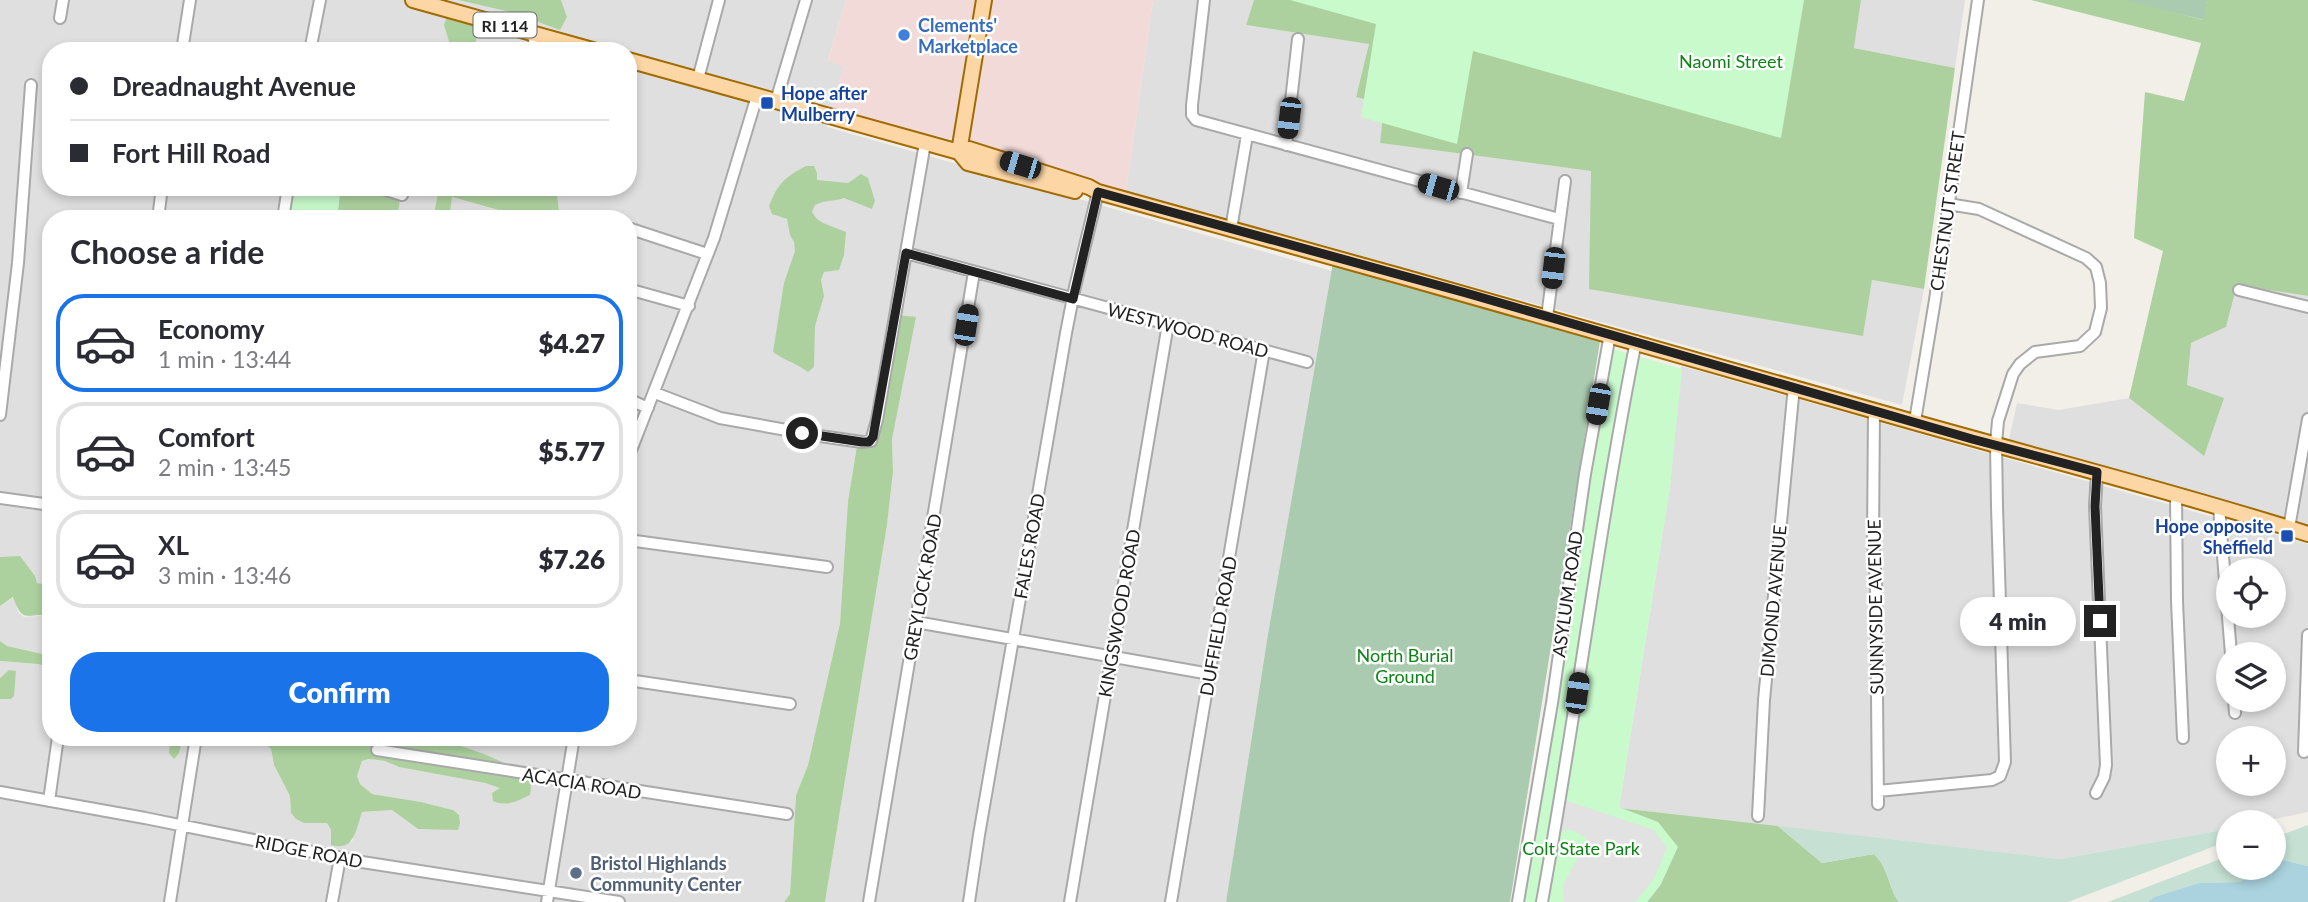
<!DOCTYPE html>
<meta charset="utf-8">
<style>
:root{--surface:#fff;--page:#f2f2f3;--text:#2b2b33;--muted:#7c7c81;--line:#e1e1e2;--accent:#1a73e8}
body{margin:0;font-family:Lato,sans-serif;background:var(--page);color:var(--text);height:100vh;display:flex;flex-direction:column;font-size:26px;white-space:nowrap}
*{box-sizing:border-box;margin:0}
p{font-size:23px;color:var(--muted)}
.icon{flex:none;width:38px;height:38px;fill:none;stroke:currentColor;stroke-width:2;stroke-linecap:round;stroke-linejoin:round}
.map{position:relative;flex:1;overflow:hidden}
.sheet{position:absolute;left:42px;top:210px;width:595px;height:536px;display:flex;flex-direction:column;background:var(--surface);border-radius:28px;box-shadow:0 4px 10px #0003}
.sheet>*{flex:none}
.top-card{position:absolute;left:42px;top:42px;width:595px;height:154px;border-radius:28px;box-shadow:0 4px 10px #0003;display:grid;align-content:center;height:154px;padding:0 28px;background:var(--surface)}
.controls{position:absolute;left:2216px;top:558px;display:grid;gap:14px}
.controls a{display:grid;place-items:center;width:70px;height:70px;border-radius:50%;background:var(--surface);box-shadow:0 4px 10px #0003;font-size:35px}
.end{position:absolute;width:32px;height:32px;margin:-16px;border:9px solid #222;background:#fff;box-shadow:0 0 0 4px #fff}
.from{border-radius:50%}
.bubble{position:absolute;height:49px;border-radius:24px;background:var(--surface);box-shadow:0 4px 10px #0003;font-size:23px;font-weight:800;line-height:49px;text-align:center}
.car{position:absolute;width:21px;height:42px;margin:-21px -10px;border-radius:9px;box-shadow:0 0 5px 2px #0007;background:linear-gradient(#222 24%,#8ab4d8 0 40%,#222 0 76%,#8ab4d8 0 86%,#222 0)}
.top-card b{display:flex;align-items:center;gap:24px;height:66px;font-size:26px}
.top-card b+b{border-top:2px solid var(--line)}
.top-card i{width:18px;height:18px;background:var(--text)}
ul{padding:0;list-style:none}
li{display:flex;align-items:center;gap:21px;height:98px;margin:0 14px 10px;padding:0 14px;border:4px solid var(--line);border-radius:28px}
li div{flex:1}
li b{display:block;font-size:26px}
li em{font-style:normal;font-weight:800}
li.active{border-color:var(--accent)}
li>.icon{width:63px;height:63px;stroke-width:1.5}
h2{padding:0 28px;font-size:32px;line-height:84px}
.button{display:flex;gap:14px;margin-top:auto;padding:14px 28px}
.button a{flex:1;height:80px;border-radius:28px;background:var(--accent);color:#fff;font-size:28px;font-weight:800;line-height:80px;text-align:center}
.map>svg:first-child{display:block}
</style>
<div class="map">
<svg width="2308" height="902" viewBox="0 0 2308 902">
<rect width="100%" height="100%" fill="#f2efe9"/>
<path fill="#e0dfdf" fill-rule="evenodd" d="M0 0H458L514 13 560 29 567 17 561 0H846L828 60 844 66 827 127 1332 271 1268 634 1226 902H825L887 525 893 472 892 439 898 316 875 445 857 446 848 501 840 623 808 765 796 795 790 894 784 902H0V699H11L9 670 0 678V661L38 664 51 668V737H170L169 753H179L183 737H257L271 749 274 765 290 796 291 813 296 819 304 822 327 823 331 830 352 842 362 812 392 810 418 829 453 810 421 802 372 794 360 784 357 776 362 761 369 759 385 761 399 767 485 783 530 795 437 740 402 737H628V219H560L557 194H520L501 187H628V51H477L475 20 452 51H51V187H290L285 219H51V585L37 583 20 557H0Z
M1153 0H1254L1246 25 1370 44 1356 96 1384 103 1380 143 1591 171 1863 335 1872 280 1924 289 1902 405 1126 191Z
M1861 0H1965L1955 68 1854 48Z
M402 187H439L433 219H397Z
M451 197 530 219H449Z
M2237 285 2308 296V528L2008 444 2017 403 2059 410 2129 398 2204 455 2187 385 2190 343 2226 327Z
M1681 366 2308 544V812L2261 822H2228V829L2060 859 1619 808 1670 487ZM2228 570H2273V616H2228ZM2228 654H2273V700H2228ZM2228 738H2273V784H2228Z
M14 597 18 612 24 617 51 615V656L7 646 0 641V606Z"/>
<path fill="#f2dad9" d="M846 0H1153L1126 191 974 145 831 111 844 66 828 61Z"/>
<path fill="#add19e" d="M458 0H561L567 17 560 30 514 13Z
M1254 0H1861L1854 48 1955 68 1924 289 1872 280 1863 336 1589 289 1591 171 1380 143 1384 104 1356 97 1369 44 1246 25Z
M2031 0H2128L2203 20 2207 0H2308V296L2237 285 2226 327 2191 343 2187 385 2224 398 2204 456 2129 398 2163 251 2134 238 2145 92 2184 101 2201 43Z
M447 16 475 20 477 51H452L444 25Z
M806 166H814L817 173V180L848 183 861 174 868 178 875 201 872 209 844 198C833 202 827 199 815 205L812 212 817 219 823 223 846 232 844 255 839 270 824 272 821 280 824 296 815 326 814 367 808 372C796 363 784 360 773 352L784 283 795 251 794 242 790 235 787 219 772 214 769 206C778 183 785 177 806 166Z
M290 187H362L387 193 390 187H402L397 219H285Z
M439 187H501L520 194H557L560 219H530L452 197 449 219H433Z
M898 315 916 317 892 439 893 472 887 525 825 902H784L790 894 796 795 808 765 840 623 848 501 857 446 875 444Z
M20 556 35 576 37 583 51 585V615C27 613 23 625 13 597L0 606V557Z
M0 641 7 646 51 656V668L38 664 0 661Z
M9 670 16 671 14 696 11 699H0V678Z
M170 737H183L179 753 174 759 169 753Z
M257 737H325V741L332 745 340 743 343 737C373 737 404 735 435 740 457 743 514 762 528 780 532 784 531 790 530 795 517 801 507 807 493 801L492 793 500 788 485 783 399 767 385 761 369 759 362 761 357 776 360 784 372 794 421 802 453 810 459 815 460 823 458 830 418 829 392 810 362 812C356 830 354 852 331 845V830L327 823H304L296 819 291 813 290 796 274 765 271 749Z
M1619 808 1778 826 1822 863 1874 854C1890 870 1887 885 1899 902H1647L1661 884Z"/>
<path fill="#c6e0d4" d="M2308 825V866L2279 859 2273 860V838Z
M1778 826 2060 859 2228 829V841L2068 902H1899C1887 885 1890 870 1874 854L1822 863Z
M2228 856V868H2253L2247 877 2240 882 2199 883 2154 897 2148 902H2108Z"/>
<path fill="#aacbaf" d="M2123 0H2207L2204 20Z
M1333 263 1600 341 1510 902H1226L1268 634Z"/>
<path fill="#c8facc" d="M1290 0H1804L1781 138 1473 51 1457 144 1361 117 1376 24Z
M289 187H341L337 219H285Z
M1603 346 1682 369 1670 487 1619 807 1658 822 1678 847 1661 884 1647 902H1518Z"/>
<path fill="#e2e2e2" d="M1564 800 1654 830 1667 848 1653 880 1635 902H1564L1563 885 1585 845 1586 838 1572 830 1559 831Z"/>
<path fill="#aad3df" d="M2279 859 2308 866V902H2148L2154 897 2199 883 2240 882 2247 877 2253 868H2273V860Z"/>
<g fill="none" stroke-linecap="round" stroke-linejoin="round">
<g stroke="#a9a9a9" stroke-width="14">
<path id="minor" d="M1204 0 1192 105V115L1196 120 1559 219
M60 18 63 0
M182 51 190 0
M310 51 320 0
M532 51 536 34
M698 79 719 0
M776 101 806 0
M1286 145 1298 39
M377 187 402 195
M1461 193 1467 154
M158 219 162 187
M283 219 288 187
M628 228 707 254
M1231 229 1247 135
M906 253 1307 362
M628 289 689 306
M2239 290 2308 307
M1547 317 1565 181
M655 393 720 418 820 436 862 442 871 441 877 420 925 143
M628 399 648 408
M1874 410 1873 539 1876 585 1878 804
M0 415 18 263 31 85
M1915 421 1935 300 1978 0
M628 458 714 238 757 96
M2176 494 2177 601 2183 738
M0 498 51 505
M2219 507 2231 654
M2289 528 2308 419
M628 540 827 567
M916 622 1210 674
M628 680 790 704
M2234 700 2235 713
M377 750 787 814
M2304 752 2308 635
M1878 791 1992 780 2000 776 2005 762 1997 507 1996 444 1998 421 2013 374 2020 364 2035 352 2080 346 2095 332 2101 308 2100 283 2096 267 2086 258 1979 209 1948 204
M0 792 145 818 362 862 619 902
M2096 793 2104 777 2106 765 2095 506 2097 472
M49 801 58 737
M1758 816 1764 700 1794 386
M170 902 196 737
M332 902 340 858
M547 902 574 737
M869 902 974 272
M969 902 979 835 1066 333 1075 287 1098 192
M1070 902 1168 324
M1171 902 1264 350
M1518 902 1552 703 1585 474 1610 334
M1542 902C1576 716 1599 527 1636 341"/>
</g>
<g stroke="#a06b00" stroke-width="18">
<path id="major" d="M413 0 596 51
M628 60 959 152 969 149 1089 187 1098 192C1362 265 1626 339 1889 415 2028 455 2170 490 2308 534
M959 152 984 0
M959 152 968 163 1075 191"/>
</g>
<use href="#minor" stroke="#fff" stroke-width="10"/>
<use href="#major" stroke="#fcd6a4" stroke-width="14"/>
</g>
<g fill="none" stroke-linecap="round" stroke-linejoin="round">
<path stroke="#222" stroke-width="9" d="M802 433 862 442H869L873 437 906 253 1073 299 1098 192 1466 293 1972 439 2097 472 2095 506 2100 621"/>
</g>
<circle fill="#3f7fe0" stroke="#fff" stroke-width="2.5" cx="904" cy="35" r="7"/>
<g fill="#1a4fb4" stroke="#fff" stroke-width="2.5">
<rect x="760" y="96" width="14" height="14" rx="3.5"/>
<rect x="2280" y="529" width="14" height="14" rx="3.5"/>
</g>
<circle fill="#5c6f8a" stroke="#fff" stroke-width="2.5" cx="576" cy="873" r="7"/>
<g text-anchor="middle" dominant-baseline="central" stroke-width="5" stroke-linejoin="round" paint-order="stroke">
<rect fill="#fff" stroke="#646464" stroke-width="2" x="473.5" y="12.5" width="63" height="25" rx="5"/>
<g font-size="16" font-weight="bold" fill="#222">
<text x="505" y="25">RI 114</text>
</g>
<g font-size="18" font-weight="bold" fill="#366cbe" stroke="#fff" text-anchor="start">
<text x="918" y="25">Clements'<tspan x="918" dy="21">Marketplace</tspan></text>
</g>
<g font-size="18" fill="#0c8416" stroke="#fff">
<text x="1731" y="61">Naomi Street</text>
<text x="1405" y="655">North Burial<tspan x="1405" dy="21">Ground</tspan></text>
<text x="1581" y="848">Colt State Park</text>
</g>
<g font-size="18" font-weight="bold" fill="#164399" stroke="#fff" text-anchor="start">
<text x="781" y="93">Hope after<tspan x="781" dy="21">Mulberry</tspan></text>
<text x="2273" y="526" text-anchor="end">Hope opposite<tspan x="2273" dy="21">Sheffield</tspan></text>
</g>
<g font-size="18" fill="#222" stroke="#fff">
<text transform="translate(1947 211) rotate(-82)">CHESTNUT STREET</text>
<text transform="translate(1188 330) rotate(15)">WESTWOOD ROAD</text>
<text transform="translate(1029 546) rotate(-80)">FALES ROAD</text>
<text transform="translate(922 587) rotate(-80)">GREYLOCK ROAD</text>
<text transform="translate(1567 594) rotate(-82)">ASYLUM ROAD</text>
<text transform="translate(1773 601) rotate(-85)">DIMOND AVENUE</text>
<text transform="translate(1875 607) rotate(-91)">SUNNYSIDE AVENUE</text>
<text transform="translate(1119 613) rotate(-80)">KINGSWOOD ROAD</text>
<text transform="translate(1218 626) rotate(-80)">DUFFIELD ROAD</text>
<text transform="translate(582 783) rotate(9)">ACACIA ROAD</text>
<text transform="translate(309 851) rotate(11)">RIDGE ROAD</text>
</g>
<g font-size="18" font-weight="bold" fill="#4e5e75" stroke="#fff" text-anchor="start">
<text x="590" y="863">Bristol Highlands<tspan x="590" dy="21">Community Center</tspan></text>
</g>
</g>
</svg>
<div class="controls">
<a><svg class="icon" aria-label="locate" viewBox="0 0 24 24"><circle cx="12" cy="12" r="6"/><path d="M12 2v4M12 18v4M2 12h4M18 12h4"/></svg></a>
<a><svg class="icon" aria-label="layers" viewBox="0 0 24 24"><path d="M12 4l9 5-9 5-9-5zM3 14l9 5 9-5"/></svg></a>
<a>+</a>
<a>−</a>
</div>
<i class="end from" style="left:802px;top:433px"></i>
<i class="end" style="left:2100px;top:621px"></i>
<div class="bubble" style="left:1960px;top:597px;width:116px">4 min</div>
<i class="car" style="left:1289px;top:118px;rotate:187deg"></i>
<i class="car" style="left:1020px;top:165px;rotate:287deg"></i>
<i class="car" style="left:1438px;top:187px;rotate:286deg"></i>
<i class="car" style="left:1553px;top:268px;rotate:187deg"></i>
<i class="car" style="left:966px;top:325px;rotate:9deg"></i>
<i class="car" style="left:1598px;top:404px;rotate:190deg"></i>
<i class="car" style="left:1577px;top:693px;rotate:8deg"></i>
<div class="top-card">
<b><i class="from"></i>Dreadnaught Avenue</b>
<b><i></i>Fort Hill Road</b>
</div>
<section class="sheet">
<h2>Choose a ride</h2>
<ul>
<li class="active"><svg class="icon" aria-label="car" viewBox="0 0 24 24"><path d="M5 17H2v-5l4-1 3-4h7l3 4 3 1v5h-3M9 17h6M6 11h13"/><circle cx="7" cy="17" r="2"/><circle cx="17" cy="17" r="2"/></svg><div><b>Economy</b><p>1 min · 13:44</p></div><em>$4.27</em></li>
<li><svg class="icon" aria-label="car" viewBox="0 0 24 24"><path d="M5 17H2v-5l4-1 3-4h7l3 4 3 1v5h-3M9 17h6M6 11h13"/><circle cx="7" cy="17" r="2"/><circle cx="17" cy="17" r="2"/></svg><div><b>Comfort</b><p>2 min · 13:45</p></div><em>$5.77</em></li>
<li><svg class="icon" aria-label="car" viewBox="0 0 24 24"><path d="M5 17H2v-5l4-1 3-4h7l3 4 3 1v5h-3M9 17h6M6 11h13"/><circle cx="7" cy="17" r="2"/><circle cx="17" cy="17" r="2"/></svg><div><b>XL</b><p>3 min · 13:46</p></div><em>$7.26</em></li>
</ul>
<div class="button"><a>Confirm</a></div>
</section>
</div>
